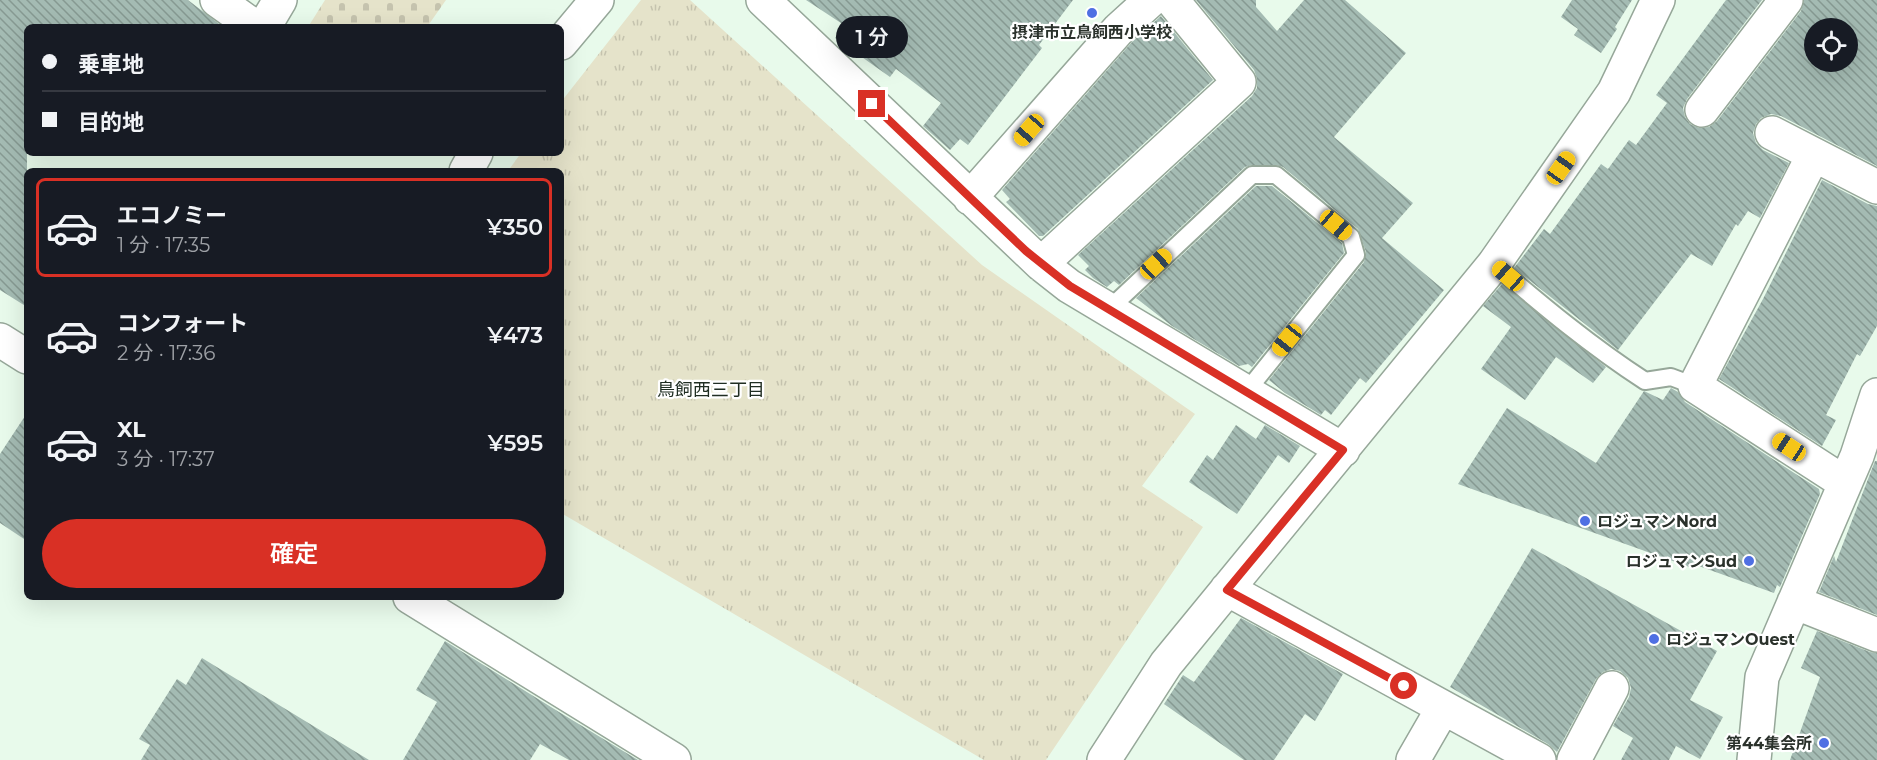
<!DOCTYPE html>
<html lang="ja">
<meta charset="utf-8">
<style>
:root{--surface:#171b24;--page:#20242c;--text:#f1f3f6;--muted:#9ea1a6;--line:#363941;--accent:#d93025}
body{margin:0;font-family:Montserrat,"Noto Sans JP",sans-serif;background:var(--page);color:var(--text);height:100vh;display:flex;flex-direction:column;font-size:22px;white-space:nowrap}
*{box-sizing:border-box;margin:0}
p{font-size:20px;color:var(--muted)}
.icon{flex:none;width:33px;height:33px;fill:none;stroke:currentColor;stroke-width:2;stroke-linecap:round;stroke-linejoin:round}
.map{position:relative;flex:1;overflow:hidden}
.panel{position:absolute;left:24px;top:168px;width:540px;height:432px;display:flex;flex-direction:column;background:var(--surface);border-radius:9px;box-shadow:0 6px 24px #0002}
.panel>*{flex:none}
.top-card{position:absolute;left:24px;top:24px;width:540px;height:132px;border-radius:9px;box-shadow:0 6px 24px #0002;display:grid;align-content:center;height:132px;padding:0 18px;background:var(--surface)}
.controls{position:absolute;left:1804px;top:18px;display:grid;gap:12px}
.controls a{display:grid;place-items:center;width:54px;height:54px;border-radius:50%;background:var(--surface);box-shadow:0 6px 24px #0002;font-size:30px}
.end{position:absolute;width:27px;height:27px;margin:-14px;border:8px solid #d93025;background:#fff;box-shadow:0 0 0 3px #fff}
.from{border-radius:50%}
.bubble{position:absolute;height:42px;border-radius:21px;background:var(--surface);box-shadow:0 6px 24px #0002;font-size:20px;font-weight:600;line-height:42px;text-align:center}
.car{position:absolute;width:18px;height:36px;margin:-18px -9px;border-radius:8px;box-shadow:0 0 4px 2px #0007;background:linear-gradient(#f5c518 24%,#345 0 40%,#f5c518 0 76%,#345 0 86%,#f5c518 0)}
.top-card b{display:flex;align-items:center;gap:21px;height:57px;font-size:22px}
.top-card b+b{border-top:2px solid var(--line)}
.top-card i{width:15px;height:15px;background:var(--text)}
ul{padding:10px 0 0;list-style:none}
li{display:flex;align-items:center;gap:18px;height:99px;margin:0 12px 9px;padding:0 6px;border:3px solid transparent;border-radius:9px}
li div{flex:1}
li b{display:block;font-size:22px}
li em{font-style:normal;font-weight:600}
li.on{border-color:var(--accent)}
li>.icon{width:54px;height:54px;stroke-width:1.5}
.cta{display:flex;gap:12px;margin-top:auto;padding:12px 18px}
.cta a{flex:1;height:69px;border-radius:36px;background:var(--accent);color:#fff;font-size:24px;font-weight:600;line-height:69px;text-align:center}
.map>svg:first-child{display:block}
</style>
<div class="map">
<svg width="1877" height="760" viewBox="0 0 1877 760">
<defs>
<pattern id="cemetery-stones" width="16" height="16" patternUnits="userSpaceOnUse" patternTransform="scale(1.5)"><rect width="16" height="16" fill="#e5e3ca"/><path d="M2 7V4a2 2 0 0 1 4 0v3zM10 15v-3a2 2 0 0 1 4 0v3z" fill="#c5c3ae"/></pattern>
<pattern id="park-tufts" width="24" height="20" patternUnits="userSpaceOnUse" patternTransform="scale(1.5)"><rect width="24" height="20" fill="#e5e3ca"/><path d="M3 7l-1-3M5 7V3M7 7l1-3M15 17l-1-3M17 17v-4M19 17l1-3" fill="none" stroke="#c5c3ae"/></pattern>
<pattern id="building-back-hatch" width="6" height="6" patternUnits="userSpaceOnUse" patternTransform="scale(1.5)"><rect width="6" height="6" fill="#a4bbb3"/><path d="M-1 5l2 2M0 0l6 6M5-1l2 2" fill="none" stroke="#869992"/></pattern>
</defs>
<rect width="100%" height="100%" fill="#e8faeb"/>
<path fill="url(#cemetery-stones)" d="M325 0H446L427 27H308Z"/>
<path fill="url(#park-tufts)" d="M641 0H690L982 265 1195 414 1142 486 1203 527 1046 760H984L561 513V171H508L521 153H561V102Z"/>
<path fill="url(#building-back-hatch)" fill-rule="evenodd" d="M0 0H188L223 27H27V307L0 290Z
M806 0H1073L1039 45 1042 48 968 145 960 139 950 150 923 126 941 103 896 69 890 77 835 38 844 25Z
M1196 0H1256V7L1277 31 1304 0H1345L1406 53 1334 137 1413 203 1382 238 1444 290 1366 383 1360 378 1331 415 1325 410 1321 415 1285 393 1269 380 1364 262 1366 252 1358 229 1283 167 1276 165H1252L1245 167 1119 285 1114 281 1107 287 1093 278 1085 270 1089 266 1078 255 1252 96 1257 88V79L1254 70Z
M1572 0H1632L1615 27 1617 29 1601 53 1574 35 1578 29 1561 17Z
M1726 0H1762L1687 99 1683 108 1685 117 1690 124 1699 128 1709 127 1717 121 1801 11 1804 0H1877V166L1781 116 1771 114 1761 118 1756 124 1753 133 1756 143 1763 150 1789 163 1760 218 1748 211 1738 226 1736 224 1712 266 1691 254 1618 350 1514 268 1544 229 1550 234 1601 164 1608 169 1629 140 1636 145 1667 103 1656 95ZM1815 28H1848V62H1815Z
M1161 16 1213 80 1043 236H1039L1006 202 1010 199 1002 190 1132 42Z
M1822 180 1868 204 1877 206V326L1860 356 1857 354 1826 415 1836 420 1822 446 1719 379 1763 299Z
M1256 186H1272L1342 243 1344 253 1252 367 1248 364 1239 366 1172 326 1136 298Z
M1502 284 1606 367 1593 383 1556 357 1525 400 1481 369 1511 327 1483 306Z
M1671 388 1678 392 1685 402 1819 489 1820 494 1780 587 1777 585 1774 593 1696 565 1695 569 1458 484 1507 408 1596 463 1644 391 1663 400Z
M27 413V541L0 523V454Z
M1236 425 1256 439 1265 425 1300 446 1289 463 1278 455 1237 514 1189 482 1207 455 1213 460Z
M1875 461H1877V615L1819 592 1834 556 1836 562Z
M1532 548 1717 651 1690 700 1723 717 1700 759 1676 746 1669 760H1621L1633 738 1613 726 1629 697 1631 688 1628 678 1620 671 1611 669 1603 672 1596 679 1557 752 1548 744 1450 687Z
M1241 618 1343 674 1315 721 1305 714 1274 760H1244L1164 704 1183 675 1194 682Z
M1817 631 1870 652 1877 653V760H1790L1820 677 1801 668Z
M445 641 559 712 638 760H569L540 744 530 760H403L437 702 416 690Z
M202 658 369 760H141L150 745 139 739 177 679 186 685Z"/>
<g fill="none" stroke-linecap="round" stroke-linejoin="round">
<g stroke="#96a799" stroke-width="20">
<path id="service" d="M1494 264C1543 306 1591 346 1645 381L1671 377 1695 386
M1109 309 1252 175H1276L1351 237 1356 255 1246 392"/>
</g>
<g stroke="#96a799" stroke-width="36">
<path id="minor" d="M217 0 255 27
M763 0 1041 264 1069 286 1343 450
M264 27 280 0
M561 43 597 0
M1702 110 1786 0
M1772 133 1877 187
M1813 156 1695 386 1845 483
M466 171 476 153
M970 198 1119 29 1151 0
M1041 264 1239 82 1172 0
M1227 589 1539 760
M1794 602 1877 635
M1104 760 1166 664 1494 264 1614 92 1658 0
M1413 760 1443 708
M1574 760 1612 688
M1754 760 1762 677 1857 456 1877 395"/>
</g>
<g stroke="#96a799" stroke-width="36">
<path id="tertiary" d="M0 340 27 357
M410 597 674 760"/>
</g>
<use href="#service" stroke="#fff" stroke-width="16"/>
<use href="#minor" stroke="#fff" stroke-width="33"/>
<use href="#tertiary" stroke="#fff" stroke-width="33"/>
</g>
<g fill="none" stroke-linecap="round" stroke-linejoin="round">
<path stroke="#d93025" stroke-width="8" d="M872 104 1026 251 1070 286 1343 450 1227 590 1404 686"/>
</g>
<g fill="#4f6fe3" stroke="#fff" stroke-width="2">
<circle cx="1092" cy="13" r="6"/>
<circle cx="1585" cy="521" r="6"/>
<circle cx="1749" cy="561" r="6"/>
<circle cx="1654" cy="639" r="6"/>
<circle cx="1824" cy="743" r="6"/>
</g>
<g text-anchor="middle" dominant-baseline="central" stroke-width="4.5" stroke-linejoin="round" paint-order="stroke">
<g font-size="16" font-weight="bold" fill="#2a312b" stroke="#fff" text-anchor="start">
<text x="1092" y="32" text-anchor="middle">摂津市立鳥飼西小学校</text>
<text x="1597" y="521">ロジュマンNord</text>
<text x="1737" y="561" text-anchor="end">ロジュマンSud</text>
<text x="1666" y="639">ロジュマンOuest</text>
<text x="1812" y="743" text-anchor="end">第44集会所</text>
</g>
<g font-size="18" fill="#202e23" stroke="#fff">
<text x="711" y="390">鳥飼西三丁目</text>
</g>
</g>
</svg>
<div class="controls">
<a><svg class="icon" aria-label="locate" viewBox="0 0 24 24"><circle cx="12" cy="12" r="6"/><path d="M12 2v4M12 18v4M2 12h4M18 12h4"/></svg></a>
</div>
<i class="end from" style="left:1404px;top:686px"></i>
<i class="end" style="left:872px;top:104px"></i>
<div class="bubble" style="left:836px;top:16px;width:72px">1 分</div>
<i class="car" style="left:1029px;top:130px;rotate:221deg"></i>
<i class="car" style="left:1561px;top:168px;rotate:35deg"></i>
<i class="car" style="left:1336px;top:225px;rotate:130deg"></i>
<i class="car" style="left:1156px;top:264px;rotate:47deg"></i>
<i class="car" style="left:1508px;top:276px;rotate:311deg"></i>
<i class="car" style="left:1287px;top:340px;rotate:219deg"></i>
<i class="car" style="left:1789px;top:447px;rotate:303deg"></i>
<div class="top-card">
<b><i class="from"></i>乗車地</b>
<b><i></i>目的地</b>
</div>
<section class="panel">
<ul>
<li class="on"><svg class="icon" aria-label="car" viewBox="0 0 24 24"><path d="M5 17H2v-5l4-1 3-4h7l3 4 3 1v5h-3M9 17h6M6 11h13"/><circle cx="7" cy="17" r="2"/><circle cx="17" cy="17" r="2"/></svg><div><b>エコノミー</b><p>1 分 · 17:35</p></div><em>¥350</em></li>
<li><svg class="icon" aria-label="car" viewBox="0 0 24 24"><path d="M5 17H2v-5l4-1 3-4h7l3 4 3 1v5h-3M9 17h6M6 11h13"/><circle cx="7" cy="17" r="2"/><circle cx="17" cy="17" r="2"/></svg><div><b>コンフォート</b><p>2 分 · 17:36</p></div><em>¥473</em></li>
<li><svg class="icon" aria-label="car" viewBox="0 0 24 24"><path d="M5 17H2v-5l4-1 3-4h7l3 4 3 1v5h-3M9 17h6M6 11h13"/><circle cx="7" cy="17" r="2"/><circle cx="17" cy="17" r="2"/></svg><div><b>XL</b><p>3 分 · 17:37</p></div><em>¥595</em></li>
</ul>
<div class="cta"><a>確定</a></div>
</section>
</div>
